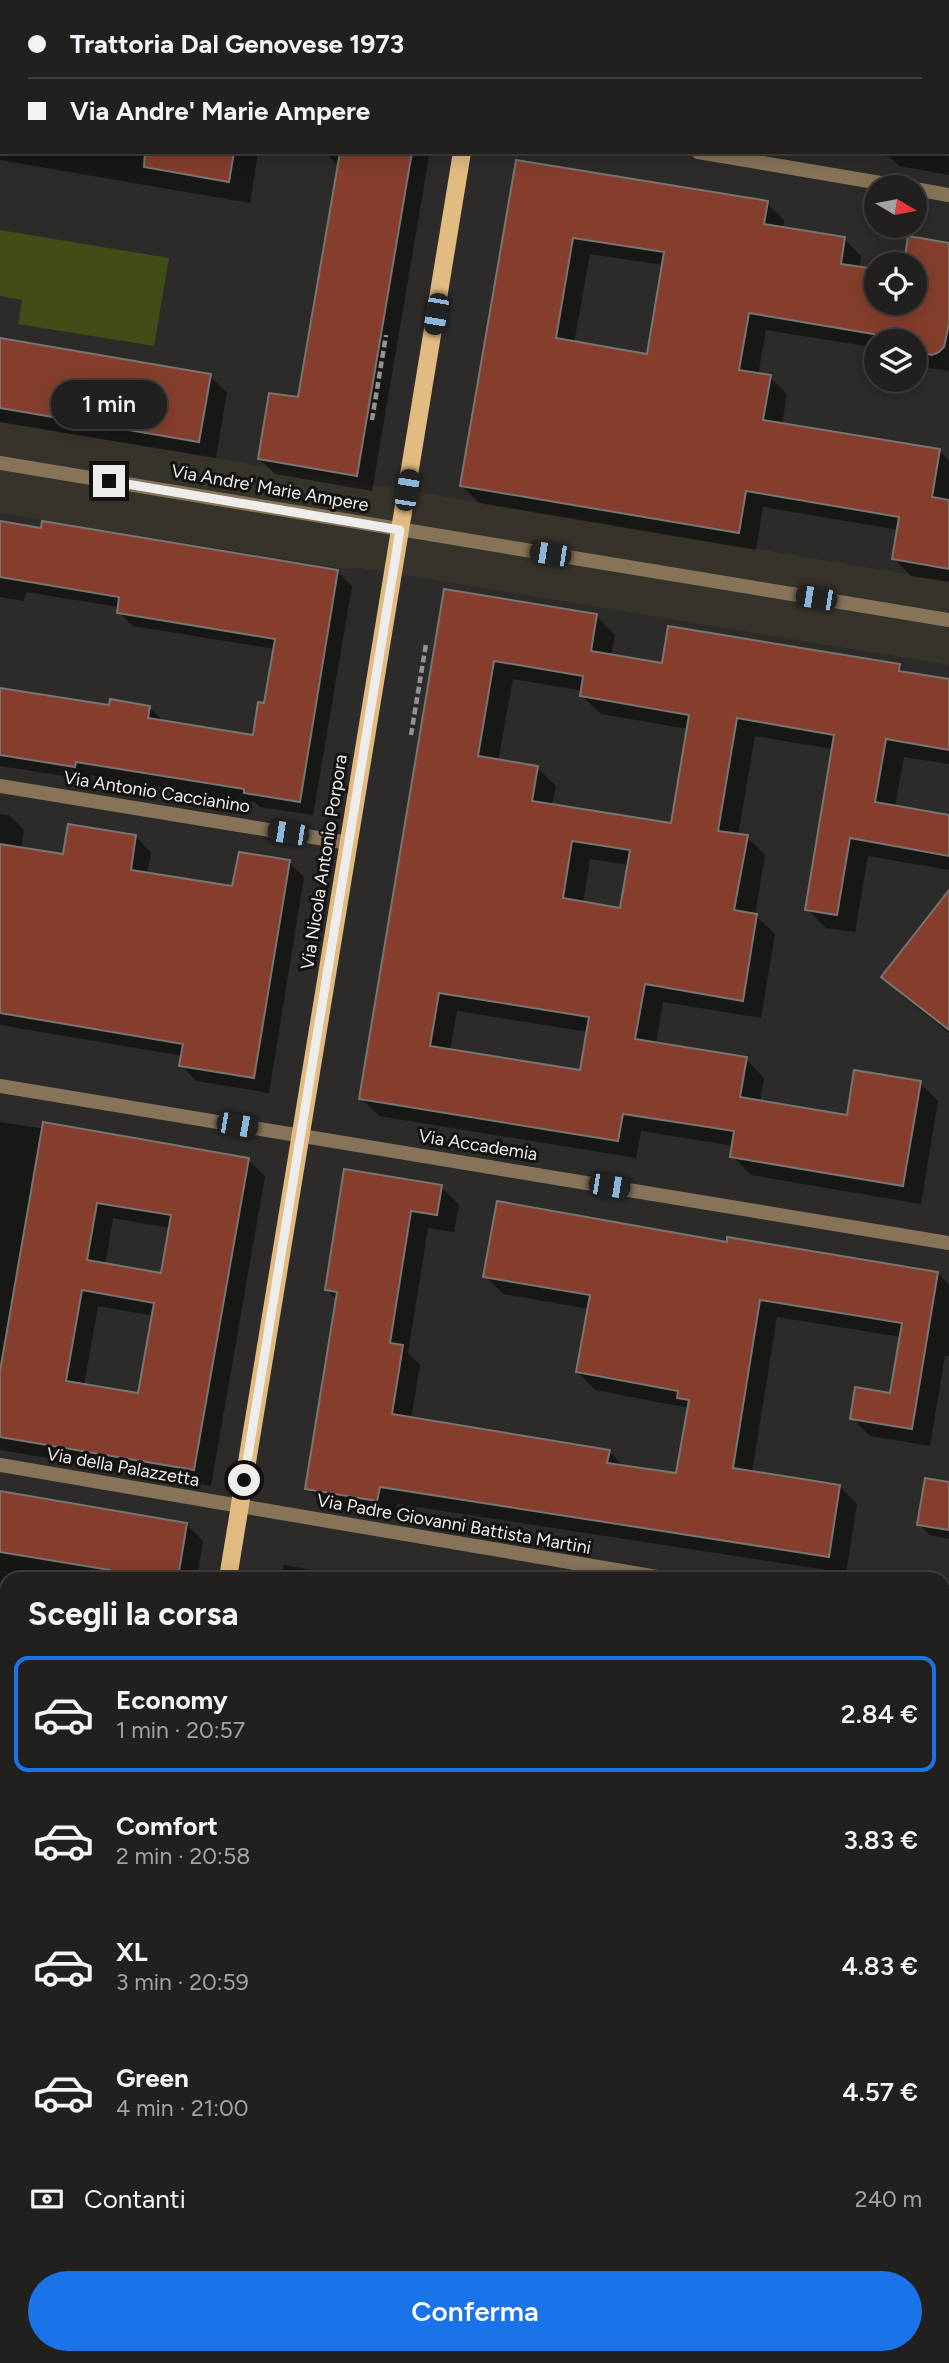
<!DOCTYPE html>
<html lang="it">
<meta charset="utf-8">
<style>
:root{--surface:#21201f;--page:#292828;--text:#f1f3f6;--muted:#a2a3a4;--line:#3e3e3d;--accent:#1a73e8}
body{margin:0;font-family:Figtree,sans-serif;background:var(--page);color:var(--text);height:100vh;display:flex;flex-direction:column;font-size:26px;white-space:nowrap}
*{box-sizing:border-box;margin:0}
p{font-size:23px;color:var(--muted)}
.icon{flex:none;width:38px;height:38px;fill:none;stroke:currentColor;stroke-width:2;stroke-linecap:round;stroke-linejoin:round}
.map{position:relative;flex:1;overflow:hidden}
.drawer{position:absolute;left:0px;top:1572px;width:950px;height:793px;display:flex;flex-direction:column;background:var(--surface);border-radius:21px 21px 0 0;box-shadow:0 4px 18px #0003,0 0 0 2px var(--line)}
.drawer>*{flex:none}
.guide{position:absolute;left:0px;top:0px;width:950px;height:154px;box-shadow:0 4px 18px #0003,0 0 0 2px var(--line);display:grid;align-content:center;height:154px;padding:0 28px;background:var(--surface)}
.needle{width:46px;rotate:100deg}
.tools{position:absolute;left:864px;top:175px;display:grid;gap:14px}
.tools a{display:grid;place-items:center;width:63px;height:63px;border-radius:50%;background:var(--surface);box-shadow:0 4px 18px #0003,0 0 0 2px var(--line);font-size:35px}
.end{position:absolute;width:32px;height:32px;margin:-16px;border:9px solid #eeedec;background:#111;box-shadow:0 0 0 4px #111}
.from{border-radius:50%}
.bubble{position:absolute;height:49px;border-radius:24px;background:var(--surface);box-shadow:0 4px 18px #0003,0 0 0 2px var(--line);font-size:23px;font-weight:600;line-height:49px;text-align:center}
.car{position:absolute;width:21px;height:42px;margin:-21px -10px;border-radius:9px;box-shadow:0 0 5px 2px #0007;background:linear-gradient(#222 24%,#8ab4d8 0 40%,#222 0 76%,#8ab4d8 0 86%,#222 0)}
.guide b{display:flex;align-items:center;gap:24px;height:66px;font-size:26px}
.guide b+b{border-top:2px solid var(--line)}
.guide i{width:18px;height:18px;background:var(--text)}
ul{padding:0;list-style:none}
li{display:flex;align-items:center;gap:21px;height:116px;margin:0 14px 10px;padding:0 14px;border:4px solid transparent;border-radius:14px}
li div{flex:1}
li b{display:block;font-size:26px}
li em{font-style:normal;font-weight:600}
li.selected{border-color:var(--accent)}
li>.icon{width:63px;height:63px;stroke-width:1.5}
h2{padding:0 28px;font-size:32px;line-height:84px}
.pay{display:flex;align-items:center;gap:18px;height:77px;padding:0 28px;font-size:26px}
.pay p{margin-inline-start:auto}
.cta{display:flex;gap:14px;margin-top:auto;padding:14px 28px}
.cta a{flex:1;height:80px;border-radius:42px;background:var(--accent);color:#fff;font-size:28px;font-weight:600;line-height:80px;text-align:center}
.map>svg:first-child{display:block}
</style>
<div class="map">
<svg width="949" height="2363" viewBox="0 0 949 2363">
<rect width="100%" height="100%" fill="#2c2b29"/>
<path fill="#36332b" d="M0 422 949 581V665L361 568 346 569 0 513Z"/>
<path fill="#402c30" d="M0 0H131V2H2V10L0 9Z"/>
<path fill="#424c16" d="M0 230 169 258 154 346 18 324 22 300 0 296Z"/>
<path fill="#0007" fill-rule="evenodd" d="M0 0H288L290 2H2V25H0Z
M356 0H443L442 2H355Z
M849 0H949V17L948 2Z
M0 73H2V152H258L250 203 0 160Z
M948 121 949 175 899 166 890 157 862 152H948Z
M329 152H424L429 157 372 491 275 474 259 459 299 399 339 167 329 156Z
M517 162 767 203 784 220 783 229 844 239 861 256 859 268 877 303H915V264H905L909 238 949 244V371L915 366V341H877V348L766 330 758 375 770 377 787 394 782 424 939 450 949 461V582L911 576 894 558 899 530 763 507 756 550 479 503 462 486ZM590 254 663 265 648 356 574 343Z
M0 340 210 376 227 393 216 458 0 422Z
M0 523 337 572 352 586 313 815 260 807 254 802 90 775 89 780 0 766V689L110 707H149L164 722 254 737 266 705 275 649 133 626 119 612V607L26 592 24 601 0 597Z
M446 591 596 616 615 635 611 656 663 665 899 666 907 674 949 681V764L904 757 895 807 949 817V870L868 856 855 932 826 928 807 909 833 749 755 736 738 836 747 837 765 855 755 915 775 934 761 1018 663 1002 656 1044 746 1059 764 1078 760 1102 848 1117 920 1083 938 1101 921 1204 751 1175 732 1156 734 1146 641 1131 636 1158 379 1116 361 1098ZM513 679 583 691 582 696 601 714 688 729 672 825 552 806 556 786 537 768 498 761ZM590 859 629 865 622 910 583 903ZM457 1011 588 1032 582 1072 450 1050Z
M0 814 9 815 24 830 21 849 64 856 136 837 151 852 147 874 234 888 289 862 304 877 269 1093 196 1081 181 1065 183 1056 0 1025Z
M949 893V1033L905 998 884 976Z
M0 1122 248 1160 265 1176 211 1486 0 1450ZM113 1218 170 1228 162 1275 105 1265ZM98 1306 154 1316 140 1395 84 1386Z
M346 1171 441 1187 459 1205 454 1232 428 1228 408 1353 420 1365 411 1419 609 1451 624 1467 678 1475 689 1408 595 1390 577 1372 589 1309 503 1294 485 1276 728 1244 938 1273 949 1285V1356H945L930 1446 870 1436 852 1418 891 1395 901 1337 777 1317 752 1472 839 1486 857 1504 846 1573 397 1504 394 1518 325 1506 307 1488 338 1301 326 1289Z
M949 1484V1539L930 1535 919 1524Z
M0 1493 187 1525 203 1541 197 1578H7V1834L0 1833Z
M284 1565 347 1576 350 1578H282Z
M943 1671 949 1672V1747L943 1746Z
M943 1909 949 1910V1989L943 1988Z
M0 1977 7 1978V2357H64L63 2363H0Z
M943 2134 949 2135V2206L943 2205Z
M943 2251H949V2363H616L617 2357H943Z
M150 2357H251L250 2363H149Z
M433 2357H522L548 2363H432Z"/>
<path fill="#853e2c" stroke="#787473" stroke-width="2" fill-rule="evenodd" d="M145 152H234L229 182 144 167Z
M340 152H412L357 476 258 459 269 393 298 397Z
M516 160 768 201 764 224 845 237 841 264 877 269V303H915V264H895V262L904 264 908 236 949 243V324L944 347 939 352 932 355 915 352V341H887L885 336 749 313 739 370 771 375 763 420 940 449 932 497 949 500V569L892 559 899 517 746 491 739 533 460 486ZM573 238 664 252 647 354 556 338Z
M0 338 211 374 199 442 0 408Z
M0 521 41 528 42 521 338 570 300 802 244 793V789L76 762 75 767 0 755V688L109 705 110 699 150 706 148 718 253 735 258 702 264 703 275 639 117 613 119 597 0 577Z
M444 589 597 614 591 651 662 663 668 626 900 664 899 671 949 679V750L886 739 875 802 949 815V856L850 838 837 915 805 910 834 735 737 718 718 831 748 835 734 910 757 914 743 1001 645 984 635 1039 747 1057 740 1097 847 1115 854 1070 921 1081 903 1186 730 1157 734 1131 623 1114 618 1141 359 1099ZM494 661 583 676 580 696 689 715 671 823 532 801 538 766 478 756ZM572 841 630 850 620 908 563 898ZM439 993 589 1017 580 1070 430 1046Z
M68 824 136 835 131 870 232 886 239 852 290 860 254 1078 179 1066 183 1044 0 1013V844L63 854Z
M949 890V1030L881 977Z
M43 1122 249 1158 194 1470 0 1437V1371ZM97 1203 171 1215 161 1273 87 1260ZM82 1290 154 1303 138 1393 66 1381Z
M344 1169 442 1185 437 1215 411 1211 390 1343 403 1345 392 1414 610 1450 607 1463 676 1473 689 1400 677 1398 678 1391 576 1372 590 1295 483 1277 497 1201 727 1242V1237L938 1272 912 1429 850 1419 855 1387 890 1393 902 1323 760 1300 733 1468 840 1485 829 1557 380 1487 377 1501 305 1489 337 1292 325 1290Z
M925 1478 949 1482V1530L917 1525Z
M0 1491 187 1523 178 1578H109L110 1570 0 1552Z"/>
<g fill="none" stroke-linecap="round" stroke-linejoin="round">
<path stroke="#949392" stroke-width="4.5" stroke-dasharray="7 3.5" stroke-linecap="butt" d="M372 420 386 335
M411 735 426 644
M272 1578 274 1570"/>
<path stroke="#867358" stroke-width="14" d="M0 786 349 843
M0 1465 240 1506"/>
<path stroke="#867358" stroke-width="14" d="M0 40H2
M698 152 904 187
M915 189 949 195
M0 463 949 620
M0 1086 949 1243
M240 1506 663 1578
M943 1626 949 1627"/>
<path stroke="#867358" stroke-width="14" d="M0 1897 7 1898
M943 2053 949 2054"/>
<path stroke="#e1bb81" stroke-width="18" d="M488 2V0
M228 1578 462 152
M97 2363 98 2357"/>
</g>
<g fill="none" stroke-linecap="round" stroke-linejoin="round">
<path stroke="#eeedec" stroke-width="9" d="M109 481 400 530 244 1480"/>
</g>
<g text-anchor="middle" dominant-baseline="central" stroke-width="6" stroke-linejoin="round" paint-order="stroke">
<g font-size="18" fill="#eeedec" stroke="#141312">
<text transform="translate(270 488) rotate(10)">Via Andre' Marie Ampere</text>
<text transform="translate(157 792) rotate(9)">Via Antonio Caccianino</text>
<text transform="translate(324 862) rotate(-81)">Via Nicola Antonio Porpora</text>
<text transform="translate(478 1145) rotate(9)">Via Accademia</text>
<text transform="translate(123 1467) rotate(10)">Via della Palazzetta</text>
<text transform="translate(454 1524) rotate(10)">Via Padre Giovanni Battista Martini</text>
</g>
</g>
</svg>
<div class="tools">
<a><svg class="needle" viewBox="-14 -14 28 28"><path d="M0-13l5 13h-10z" fill="#e53935"/><path d="M0 13l5-13h-10z" fill="#a2a3a4"/></svg></a>
<a><svg class="icon" aria-label="locate" viewBox="0 0 24 24"><circle cx="12" cy="12" r="6"/><path d="M12 2v4M12 18v4M2 12h4M18 12h4"/></svg></a>
<a><svg class="icon" aria-label="layers" viewBox="0 0 24 24"><path d="M12 4l9 5-9 5-9-5zM3 14l9 5 9-5"/></svg></a>
</div>
<i class="end from" style="left:244px;top:1480px"></i>
<i class="end" style="left:109px;top:481px"></i>
<div class="bubble" style="left:51px;top:380px;width:116px">1 min</div>
<i class="car" style="left:436px;top:314px;rotate:190deg"></i>
<i class="car" style="left:407px;top:490px;rotate:9deg"></i>
<i class="car" style="left:550px;top:554px;rotate:279deg"></i>
<i class="car" style="left:816px;top:598px;rotate:279deg"></i>
<i class="car" style="left:288px;top:833px;rotate:279deg"></i>
<i class="car" style="left:237px;top:1125px;rotate:100deg"></i>
<i class="car" style="left:609px;top:1186px;rotate:99deg"></i>
<div class="guide">
<b><i class="from"></i>Trattoria Dal Genovese 1973</b>
<b><i></i>Via Andre' Marie Ampere</b>
</div>
<section class="drawer">
<h2>Scegli la corsa</h2>
<ul>
<li class="selected"><svg class="icon" aria-label="car" viewBox="0 0 24 24"><path d="M5 17H2v-5l4-1 3-4h7l3 4 3 1v5h-3M9 17h6M6 11h13"/><circle cx="7" cy="17" r="2"/><circle cx="17" cy="17" r="2"/></svg><div><b>Economy</b><p>1 min · 20:57</p></div><em>2.84 €</em></li>
<li><svg class="icon" aria-label="car" viewBox="0 0 24 24"><path d="M5 17H2v-5l4-1 3-4h7l3 4 3 1v5h-3M9 17h6M6 11h13"/><circle cx="7" cy="17" r="2"/><circle cx="17" cy="17" r="2"/></svg><div><b>Comfort</b><p>2 min · 20:58</p></div><em>3.83 €</em></li>
<li><svg class="icon" aria-label="car" viewBox="0 0 24 24"><path d="M5 17H2v-5l4-1 3-4h7l3 4 3 1v5h-3M9 17h6M6 11h13"/><circle cx="7" cy="17" r="2"/><circle cx="17" cy="17" r="2"/></svg><div><b>XL</b><p>3 min · 20:59</p></div><em>4.83 €</em></li>
<li><svg class="icon" aria-label="car" viewBox="0 0 24 24"><path d="M5 17H2v-5l4-1 3-4h7l3 4 3 1v5h-3M9 17h6M6 11h13"/><circle cx="7" cy="17" r="2"/><circle cx="17" cy="17" r="2"/></svg><div><b>Green</b><p>4 min · 21:00</p></div><em>4.57 €</em></li>
</ul>
<div class="pay"><svg class="icon" aria-label="cash" viewBox="0 0 24 24"><path d="M3 7h18v10H3z"/><circle cx="12" cy="12" r="2"/></svg>Contanti<p>240 m</p></div>
<div class="cta"><a>Conferma</a></div>
</section>
</div>
